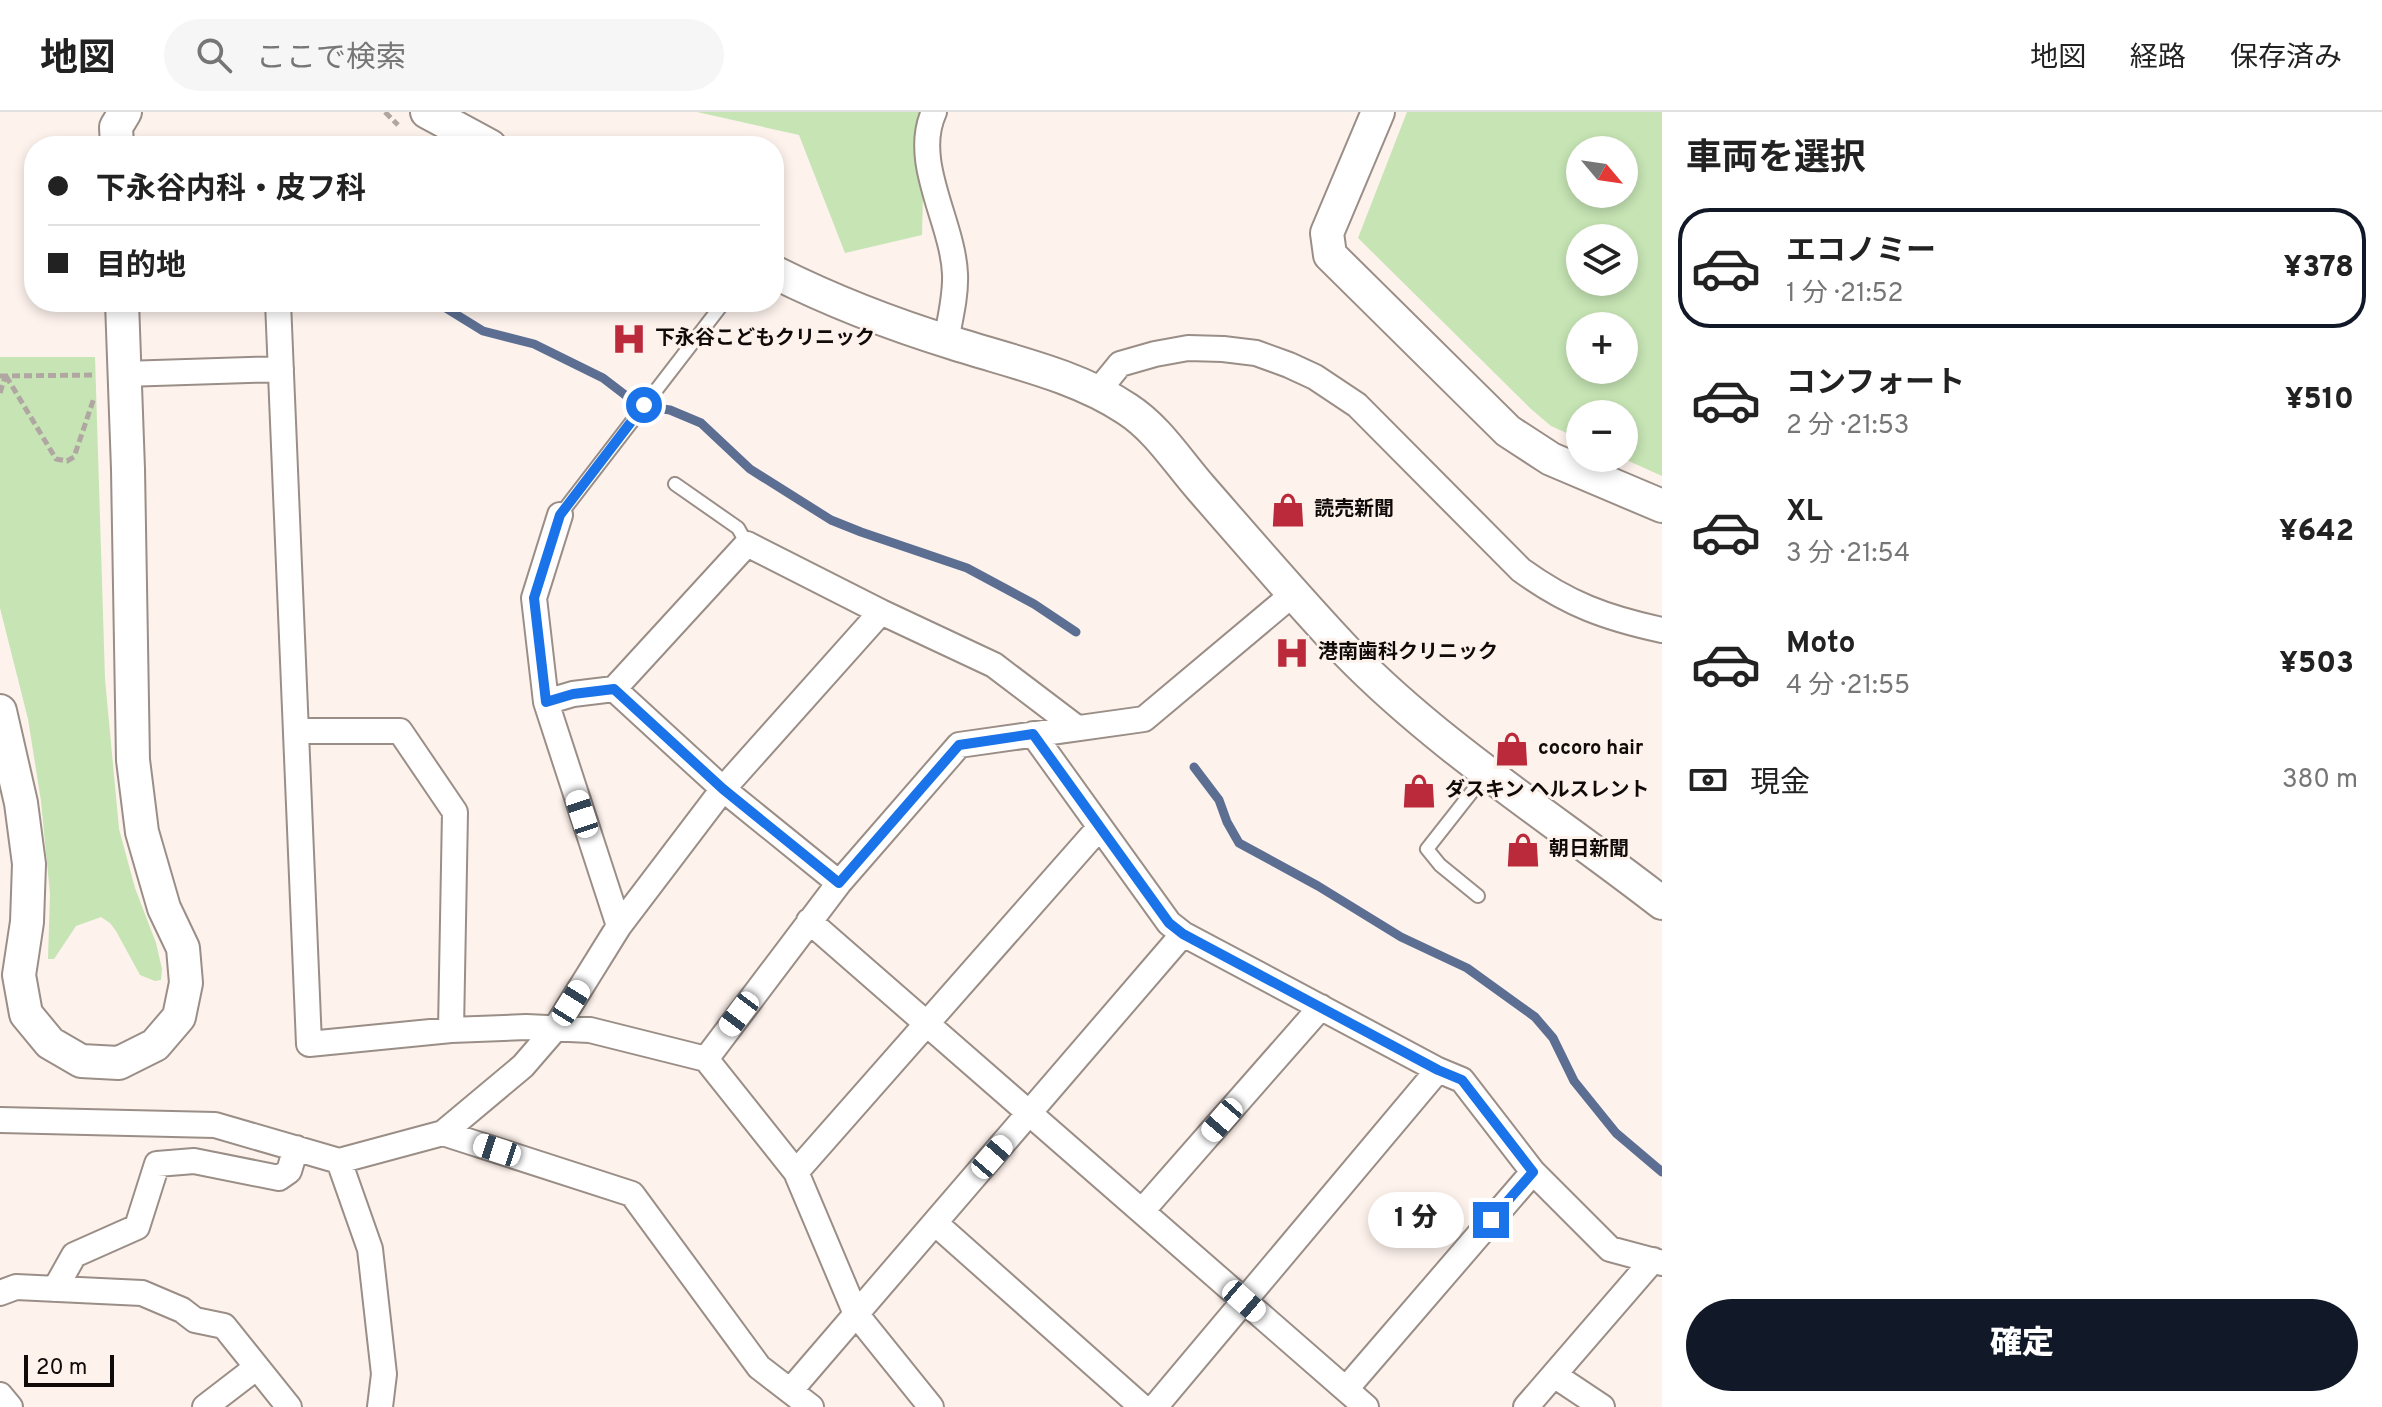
<!DOCTYPE html>
<html lang="ja">
<meta charset="utf-8">
<style>
:root{--surface:#fff;--page:#f6f6f6;--text:#222;--muted:#767676;--line:#e0e0e0;--accent:#111827}
body{margin:0;font-family:Overpass,"Noto Sans JP",sans-serif;background:var(--page);color:var(--text);height:100vh;display:flex;flex-direction:column;font-size:30px;white-space:nowrap}
*{box-sizing:border-box;margin:0}
p{font-size:26px;color:var(--muted)}
.icon{flex:none;width:44px;height:44px;fill:none;stroke:currentColor;stroke-width:2;stroke-linecap:round;stroke-linejoin:round}
.map{position:relative;flex:1;overflow:hidden}
.drawer{display:flex;flex-direction:column;background:var(--surface);width:720px}
.drawer>*{flex:none}
.hud{position:absolute;left:24px;top:24px;width:760px;height:176px;border-radius:32px;box-shadow:0 4px 12px #0003;display:grid;align-content:center;height:176px;padding:0 24px;background:var(--surface)}
.needle{width:52px;rotate:119deg}
.fabs{position:absolute;left:1566px;top:24px;display:grid;gap:16px}
.fabs a{display:grid;place-items:center;width:72px;height:72px;border-radius:50%;background:var(--surface);box-shadow:0 4px 12px #0003;font-size:40px}
.scale{position:absolute;left:24px;bottom:20px;width:90px;box-sizing:border-box;padding-left:8px;border:4px solid #100b09;border-top:0;font-size:22px;line-height:28px;white-space:nowrap;color:#100b09;-webkit-text-stroke:6px #fdf2ec;paint-order:stroke}
.end{position:absolute;width:36px;height:36px;margin:-18px;border:10px solid #1a73e8;background:#fff;box-shadow:0 0 0 4px #fff}
.from{border-radius:50%}
.bubble{position:absolute;height:56px;border-radius:28px;background:var(--surface);box-shadow:0 4px 12px #0003;font-size:26px;font-weight:800;line-height:56px;text-align:center}
.car{position:absolute;width:24px;height:48px;margin:-24px -12px;border-radius:10px;box-shadow:0 0 6px 2px #0007;background:linear-gradient(#fff 24%,#345 0 40%,#fff 0 76%,#345 0 86%,#fff 0)}
.hud b{display:flex;align-items:center;gap:28px;height:76px;font-size:30px}
.hud b+b{border-top:2px solid var(--line)}
.hud i{width:20px;height:20px;background:var(--text)}
ul{padding:0;list-style:none}
li{display:flex;align-items:center;gap:24px;height:120px;margin:0 16px 12px;padding:0 8px;border:4px solid transparent;border-radius:32px}
li div{flex:1}
li b{display:block;font-size:30px}
li em{font-style:normal;font-weight:800}
li.current{border-color:var(--accent)}
li>.icon{width:72px;height:72px;stroke-width:1.5}
h2{padding:0 24px;font-size:36px;line-height:96px}
.pay{display:flex;align-items:center;gap:20px;height:88px;padding:0 24px;font-size:30px}
.pay p{margin-inline-start:auto}
.primary-button{display:flex;gap:16px;margin-top:auto;padding:16px 24px}
.primary-button a{flex:1;height:92px;border-radius:48px;background:var(--accent);color:#fff;font-size:32px;font-weight:800;line-height:92px;text-align:center}
header{display:flex;align-items:center;gap:48px;box-sizing:border-box;height:112px;padding:0 40px;background:var(--surface);border-bottom:2px solid var(--line)}
header strong{font-size:38px}
nav{display:flex;gap:44px;margin-inline-start:auto;font-size:28px}
.search{width:560px;height:72px;background:var(--page);display:flex;align-items:center;gap:20px;box-sizing:border-box;padding:0 28px;border-radius:44px;color:var(--muted);font-size:30px}
main{display:flex;flex:1;min-height:0}
.map>svg:first-child{display:block}
</style>
<header>
<strong>地図</strong>
<div class="search"><svg class="icon" aria-label="search" viewBox="0 0 24 24"><circle cx="10" cy="10" r="6"/><path d="M15 15l6 6"/></svg>ここで検索</div>
<nav><a>地図</a><a>経路</a><a>保存済み</a></nav>
</header>
<main>
<div class="map">
<svg width="1662" height="1295" viewBox="0 0 1662 1295">
<rect width="100%" height="100%" fill="#fdf2ec"/>
<path fill="#c6e4b4" fill-rule="evenodd" d="M697 0H925L922 123 845 141 799 23Z
M1407 0H1662V364L1622 346H1624V302H1580V327L1551 314 1531 297 1358 126ZM1580 38H1624V82H1580ZM1624 126V170H1580V126ZM1580 214H1624V258H1580Z
M0 245H95L105 567 119 717 135 776 156 831 162 857 161 868 155 869 140 863 116 819 110 811 101 805 76 814 54 847H48L50 782 41 689 28 607 0 496Z"/>
<g fill="none" stroke-linecap="round" stroke-linejoin="round">
<path stroke="#5c6f92" stroke-width="9" d="M436 190 483 219 534 232 603 266 633 289 649 295 670 298 701 311 750 357 831 408 861 420 967 456 1034 492 1076 520
M1194 655 1219 688 1227 710 1239 731 1318 774 1401 825 1467 856 1535 905 1553 926 1574 969 1616 1021 1662 1060"/>
<g stroke="#9a8e87" stroke-width="16">
<path id="service" d="M675 372 738 416 747 432
M560 403 724 190
M1478 784 1440 753 1427 737 1486 662"/>
</g>
<g stroke="#9a8e87" stroke-width="28">
<path id="minor" d="M934 0C911 50 953 110 955 162 956 184 950 207 946 229
M278 190 309 932 451 918 526 915 590 918 706 947 796 1060 856 1202 931 1295
M124 262 281 257
M1098 279 1120 252 1155 242 1188 236 1223 237 1256 241 1289 253 1315 265 1357 293 1521 458C1568 492 1606 506 1662 518
M560 403 534 486 546 590 619 814
M614 577 747 432 881 500 994 553 1077 616
M546 590 573 582 614 577 723 677 839 771
M296 619H400L455 700 451 918
M1033 622 1169 811 1183 822 1438 958 1462 968 1533 1060 1610 1137 1662 1151
M809 809 1366 1295
M706 947 839 771 959 633 1144 607 1293 482
M0 1008 215 1013 339 1049 443 1021 523 954 555 917 619 814 723 677 881 500
M443 1021 632 1082 759 1255 811 1295
M339 1049 370 1137 384 1262 380 1295
M796 1060 1099 716
M1142 1099 1321 895
M935 1111 1142 1295
M55 1177 74 1143 137 1115 157 1052 194 1049 279 1066 289 1059 296 1036
M0 1181 16 1175 142 1181 182 1198 195 1208 224 1214 289 1295
M1554 1263 1602 1295
M1346 1277 1533 1060
M790 1279 1183 822
M0 1283 10 1295
M205 1295 257 1255
M1155 1295 1438 958
M1526 1295 1653 1148"/>
</g>
<g stroke="#9a8e87" stroke-width="36">
<path id="tertiary" d="M427 0 490 34
M1378 0 1327 121 1330 143 1508 319 1551 347 1662 394
M117 34 116 15 125 0
M774 160C832 189 891 212 953 231 1012 250 1076 263 1127 297 1158 317 1178 350 1201 376 1249 431 1296 486 1346 539 1439 635 1557 709 1662 791
M0 599 21 691 29 752 27 810 19 863 26 902 50 931 81 949 119 951 155 933 179 905 186 871 183 836 164 796 142 720 133 648 128 357 122 190"/>
</g>
<path stroke="#b0a7a2" stroke-width="5" stroke-dasharray="8 4" stroke-linecap="butt" d="M385 0 398 13
M518 26 537 34
M0 264 96 263
M6 264 56 347 67 349 74 345 94 286
M0 281 5 265"/>
<use href="#service" stroke="#fff" stroke-width="12"/>
<use href="#minor" stroke="#fff" stroke-width="24"/>
<use href="#tertiary" stroke="#fff" stroke-width="32"/>
</g>
<g fill="none" stroke-linecap="round" stroke-linejoin="round">
<path stroke="#1a73e8" stroke-width="10" d="M644 293 560 403 534 486 546 590 573 582 614 577 723 677 839 771 959 633 1033 622 1169 811 1183 822 1438 958 1462 968 1533 1060 1491 1108"/>
</g>
<defs>
<g id="hospital-bare" transform="scale(2.76)"><path d="M-5-5h3v3.5h4V-5h3V5h-3V1.5h-4V5h-3Z" fill="#bb2a3b" stroke="#fdf2ec" stroke-width="2.5" paint-order="stroke"/></g>
<g id="shop-bare" transform="scale(2.76)"><path d="M-5-2.5h2.3a2.7 3.5 0 0 1 5.4 0H5L5.5 6h-11ZM-1.5-2.5h3a1.5 2.3 0 0 0-3 0Z" fill="#bb2a3b" stroke="#fdf2ec" stroke-width="2.5" paint-order="stroke"/></g>
</defs>
<g fill-rule="evenodd">
<use href="#hospital-bare" x="629" y="227"/>
<use href="#shop-bare" x="1288" y="398"/>
<use href="#hospital-bare" x="1292" y="541"/>
<use href="#shop-bare" x="1512" y="637"/>
<use href="#shop-bare" x="1419" y="679"/>
<use href="#shop-bare" x="1523" y="738"/>
</g>
<g text-anchor="middle" dominant-baseline="central" stroke-width="6" stroke-linejoin="round" paint-order="stroke">
<g font-size="20" font-weight="bold" fill="#100b09" stroke="#fdf2ec" text-anchor="start">
<text x="655" y="227">下永谷こどもクリニック</text>
<text x="1314" y="398">読売新聞</text>
<text x="1318" y="541">港南歯科クリニック</text>
<text x="1538" y="637">cocoro hair</text>
<text x="1445" y="679">ダスキン ヘルスレント</text>
<text x="1549" y="738">朝日新聞</text>
</g>
</g>
</svg>
<div class="fabs">
<a><svg class="needle" viewBox="-14 -14 28 28"><path d="M0-13l5 13h-10z" fill="#e53935"/><path d="M0 13l5-13h-10z" fill="#767676"/></svg></a>
<a><svg class="icon" aria-label="layers" viewBox="0 0 24 24"><path d="M12 4l9 5-9 5-9-5zM3 14l9 5 9-5"/></svg></a>
<a>+</a>
<a>−</a>
</div>
<div class="scale">20 m</div>
<i class="end from" style="left:644px;top:293px"></i>
<i class="end" style="left:1491px;top:1108px"></i>
<div class="bubble" style="left:1368px;top:1080px;width:96px">1 分</div>
<i class="car" style="left:582px;top:702px;rotate:342deg"></i>
<i class="car" style="left:571px;top:891px;rotate:32deg"></i>
<i class="car" style="left:739px;top:902px;rotate:217deg"></i>
<i class="car" style="left:1222px;top:1008px;rotate:221deg"></i>
<i class="car" style="left:497px;top:1038px;rotate:288deg"></i>
<i class="car" style="left:992px;top:1045px;rotate:41deg"></i>
<i class="car" style="left:1244px;top:1189px;rotate:131deg"></i>
<div class="hud">
<b><i class="from"></i>下永谷内科・皮フ科</b>
<b><i></i>目的地</b>
</div>
</div>
<section class="drawer">
<h2>車両を選択</h2>
<ul>
<li class="current"><svg class="icon" aria-label="car" viewBox="0 0 24 24"><path d="M5 17H2v-5l4-1 3-4h7l3 4 3 1v5h-3M9 17h6M6 11h13"/><circle cx="7" cy="17" r="2"/><circle cx="17" cy="17" r="2"/></svg><div><b>エコノミー</b><p>1 分 · 21:52</p></div><em>¥378</em></li>
<li><svg class="icon" aria-label="car" viewBox="0 0 24 24"><path d="M5 17H2v-5l4-1 3-4h7l3 4 3 1v5h-3M9 17h6M6 11h13"/><circle cx="7" cy="17" r="2"/><circle cx="17" cy="17" r="2"/></svg><div><b>コンフォート</b><p>2 分 · 21:53</p></div><em>¥510</em></li>
<li><svg class="icon" aria-label="car" viewBox="0 0 24 24"><path d="M5 17H2v-5l4-1 3-4h7l3 4 3 1v5h-3M9 17h6M6 11h13"/><circle cx="7" cy="17" r="2"/><circle cx="17" cy="17" r="2"/></svg><div><b>XL</b><p>3 分 · 21:54</p></div><em>¥642</em></li>
<li><svg class="icon" aria-label="car" viewBox="0 0 24 24"><path d="M5 17H2v-5l4-1 3-4h7l3 4 3 1v5h-3M9 17h6M6 11h13"/><circle cx="7" cy="17" r="2"/><circle cx="17" cy="17" r="2"/></svg><div><b>Moto</b><p>4 分 · 21:55</p></div><em>¥503</em></li>
</ul>
<div class="pay"><svg class="icon" aria-label="cash" viewBox="0 0 24 24"><path d="M3 7h18v10H3z"/><circle cx="12" cy="12" r="2"/></svg>現金<p>380 m</p></div>
<div class="primary-button"><a>確定</a></div>
</section>
</main>
